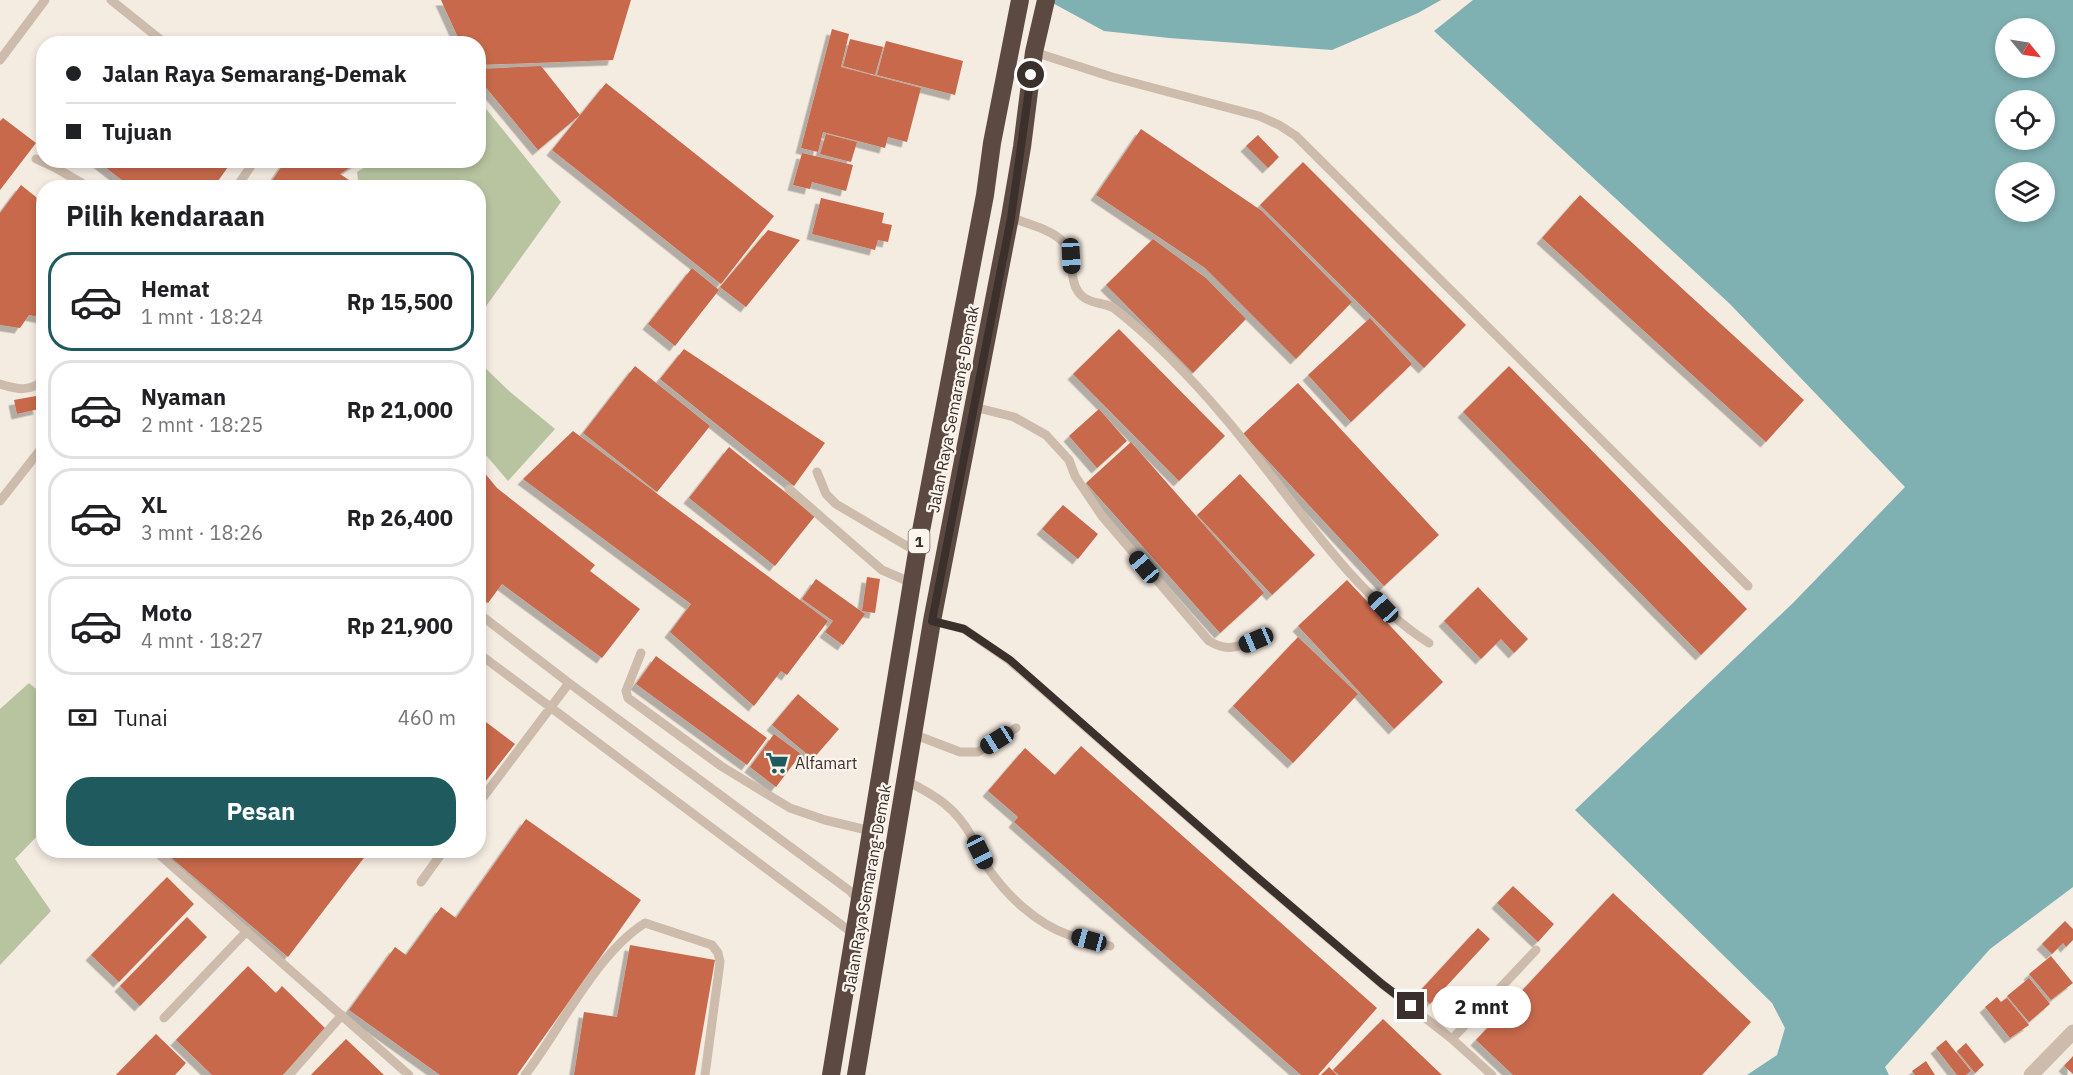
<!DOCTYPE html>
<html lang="id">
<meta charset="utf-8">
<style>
:root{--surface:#fff;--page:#f2f2f2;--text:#202124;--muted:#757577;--line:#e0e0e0;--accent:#1f5a5e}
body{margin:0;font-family:"IBM Plex Sans",sans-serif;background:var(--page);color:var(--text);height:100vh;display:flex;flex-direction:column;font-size:22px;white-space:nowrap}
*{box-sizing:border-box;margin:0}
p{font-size:20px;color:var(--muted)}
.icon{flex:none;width:33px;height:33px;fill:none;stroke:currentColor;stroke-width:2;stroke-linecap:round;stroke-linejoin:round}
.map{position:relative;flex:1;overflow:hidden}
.side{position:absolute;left:36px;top:180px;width:450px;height:678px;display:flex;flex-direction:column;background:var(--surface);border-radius:24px;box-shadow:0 3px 9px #0003}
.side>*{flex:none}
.hud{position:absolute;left:36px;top:36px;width:450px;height:132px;border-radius:24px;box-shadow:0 3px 9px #0003;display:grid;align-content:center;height:132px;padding:0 30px;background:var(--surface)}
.needle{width:39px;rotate:120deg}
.controls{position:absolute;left:1995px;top:18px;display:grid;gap:12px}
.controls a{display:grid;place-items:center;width:60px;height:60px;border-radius:50%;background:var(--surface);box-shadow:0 3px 9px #0003;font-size:30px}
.end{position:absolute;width:27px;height:27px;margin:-14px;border:8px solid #3b302b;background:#fff;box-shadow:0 0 0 3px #fff}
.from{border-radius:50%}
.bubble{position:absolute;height:42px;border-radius:21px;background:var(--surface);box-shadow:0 3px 9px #0003;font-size:20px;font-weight:800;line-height:42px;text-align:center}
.car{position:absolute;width:18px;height:36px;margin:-18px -9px;border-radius:8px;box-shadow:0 0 4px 2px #0007;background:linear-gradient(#222 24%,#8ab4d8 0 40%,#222 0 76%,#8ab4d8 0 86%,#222 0)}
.hud b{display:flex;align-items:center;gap:21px;height:57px;font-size:22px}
.hud b+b{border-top:2px solid var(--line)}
.hud i{width:15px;height:15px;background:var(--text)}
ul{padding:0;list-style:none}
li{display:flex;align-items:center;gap:18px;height:99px;margin:0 12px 9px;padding:0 18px;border:3px solid var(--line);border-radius:24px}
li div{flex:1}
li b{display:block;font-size:22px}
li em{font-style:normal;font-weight:800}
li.current{border-color:var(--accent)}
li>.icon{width:54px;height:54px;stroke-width:1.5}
h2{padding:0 30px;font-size:27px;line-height:72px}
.pay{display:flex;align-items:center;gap:15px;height:66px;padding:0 30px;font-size:22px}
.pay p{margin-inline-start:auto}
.primary-button{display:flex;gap:12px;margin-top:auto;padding:12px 30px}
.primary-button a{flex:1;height:69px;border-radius:24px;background:var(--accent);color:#fff;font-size:24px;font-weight:800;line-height:69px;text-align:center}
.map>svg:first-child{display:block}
</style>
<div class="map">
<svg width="2073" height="1075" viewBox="0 0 2073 1075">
<defs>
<filter id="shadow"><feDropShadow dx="-5.5" dy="5.5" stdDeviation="0" flood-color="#0004"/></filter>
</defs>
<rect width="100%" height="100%" fill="#f4ebe1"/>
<path fill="#b8c4a0" d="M479 100 561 202 479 316 478 188 359 187 357 172 375 161 478 160Z
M478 361 509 391 555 429 508 481 479 447Z
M29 683 43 695V830L15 859 51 911 0 965V709Z"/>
<path fill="#7fb0b2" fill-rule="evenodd" d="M1047 0H1441L1418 13 1332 50 1169 38 1104 31Z
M1473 0H2073V887L1990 949 1885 1067 1889 1075H1747L1777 1055 1785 1028 1772 1003 1575 810 1793 603 1905 487 1730 304 1434 31ZM2006 28H2044V68H2006ZM2044 100V140H2006V100ZM2006 172H2044V212H2006Z"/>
<path fill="#c8694b" filter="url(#shadow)" d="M441 0H631L613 60 478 65V44H461Z
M832 29 849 34 841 67 921 88 907 142 888 137 885 148 823 132 818 152 801 148Z
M850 39 883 47 875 75 843 66Z
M886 41 963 61 955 95 877 75Z
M541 66 580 115 538 150 478 78V69Z
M606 83 774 216 721 284 552 150Z
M3 118 36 143 0 190V121Z
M1141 129 1262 211 1352 302 1296 359 1205 268 1096 195Z
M826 134 857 142 851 162 820 154Z
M1258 135 1279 157 1268 168 1246 146Z
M802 153 853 165 846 191 812 182 810 189 793 185Z
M96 160H233L213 188H132Z
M286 160H361L340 174 355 184 351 188H267Z
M1303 162 1466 325 1424 368 1260 205Z
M21 185 36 197 44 215V318L29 315 20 328 0 325V213Z
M1580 195 1804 400 1766 442 1542 238Z
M821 198 884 213 882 223 892 225 888 242 878 240 875 250 812 234Z
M768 230 800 240 746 307 720 287Z
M1153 239 1206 278 1246 319 1193 373 1106 285Z
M692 268 719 290 675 346 648 324Z
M1370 318 1412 364 1351 422 1308 375Z
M1119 329 1225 436 1179 481 1073 374Z
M684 349 825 443 794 486 660 379Z
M635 366 710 426 657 492 583 433Z
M1509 366 1747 609 1701 655 1463 412Z
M1298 383 1439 535 1384 586 1243 434Z
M36 396 39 409 17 414 14 400Z
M1099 409 1127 441 1097 468 1069 436Z
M573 431 828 621 787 675 781 671 754 706 670 632 691 604 523 479Z
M1131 442 1264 593 1220 633 1086 483Z
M729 447 815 516 775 566 689 498Z
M478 465 497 488 595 565 590 571 640 609 602 658 502 584 488 603 478 595Z
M1240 474 1315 555 1272 595 1197 515Z
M1063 505 1098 534 1078 559 1042 529Z
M867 577 880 579 875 613 862 611Z
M816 579 865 614 843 645 825 632 833 621 802 599Z
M1347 580 1443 682 1394 729 1298 626Z
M1478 587 1528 639 1514 653 1501 639 1481 659 1444 621Z
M1298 637 1358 694 1293 763 1233 706Z
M656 656 767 738 747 765 636 684Z
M798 694 839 729 813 759 772 725Z
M478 716 515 744 478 791Z
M774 734 801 754 776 787 750 767Z
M1081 746 1377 1008 1318 1075H1301L1014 822 1018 817 988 791 1025 748 1055 775Z
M526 819 641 900 517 1075H440L349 1010 395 947 406 955 441 907 456 918Z
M171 850H370L288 957 168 855Z
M167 877 194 904 119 982 91 955Z
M1513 886 1554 924 1538 942 1497 903Z
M1613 893 1751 1022 1702 1075H1513L1476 1040Z
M187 917 207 937 140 1006 120 986Z
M2065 921 2073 929V940L2066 947 2063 943 2052 954 2042 944Z
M1478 928 1490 939 1430 1004 1418 993Z
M630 945 715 960 695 1075H574L584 1012 617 1017Z
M2051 956 2073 983 2051 1000 2029 974Z
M248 966 276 993 282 986 327 1030 283 1075H212L176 1040Z
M2029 978 2050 1004 2029 1022 2007 996Z
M1997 997 2001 1002 2007 998 2029 1025 2010 1038 1985 1007Z
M1383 1019 1442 1075H1339L1333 1070Z
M156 1034 186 1063 175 1075H116Z
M346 1039 384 1075H311Z
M1946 1040 1971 1071 1966 1075H1957L1936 1048Z
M1966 1043 1984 1065 1975 1073 1957 1051Z
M2073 1056V1074L2064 1066Z
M1926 1061 1935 1075H1915L1912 1071Z
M1329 1067 1337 1075H1321Z"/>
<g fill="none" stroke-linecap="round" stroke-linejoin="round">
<path stroke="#cdbbac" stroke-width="9" d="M111 0 166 44
M1034 52 1112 77 1259 116 1279 125 1296 136 1748 586
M0 60 45 0
M36 159 56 168 90 188
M236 188 255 160
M1010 217C1027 224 1047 228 1060 239 1079 254 1065 281 1082 296 1092 305 1106 302 1115 309 1156 341 1192 379 1225 418 1288 491 1348 591 1429 643
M0 384C16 389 31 393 44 379
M974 407 1014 417 1046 435 1069 460 1075 476 1102 516 1209 641C1227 652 1238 647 1256 640
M817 472 826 494 836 504 917 552
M789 489 882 570 912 583
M0 501 44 445
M478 613 569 683 850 891 859 901
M932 621 964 629 1009 660 1261 881 1382 984 1452 1039 1536 950
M478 653 855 935
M641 653 626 691 628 698 721 766 790 808 825 820 871 831
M913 734 960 752H978L1016 728
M905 780C936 796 956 807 973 839 978 849 982 860 988 868 1007 896 1037 924 1069 935 1082 940 1096 942 1110 946
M478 804 569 683
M154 850 409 1075
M421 882 444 850
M164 1018 247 931
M1452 1039 1492 1075
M289 1075 342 1015
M525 1075C561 1028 596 954 645 923L712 945 718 953 720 962 705 1075"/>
<path stroke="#cdbbac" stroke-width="15" d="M2031 1075 2073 1032"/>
<path stroke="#5c4a42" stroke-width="18" d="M831 1075 917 552 985 195 992 143 1020 0
M856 1075 932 621 1010 217 1022 147 1034 52 1046 0"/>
</g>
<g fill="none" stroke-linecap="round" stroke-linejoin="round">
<path stroke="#3b302b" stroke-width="8" d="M1031 75 1011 218 932 621 964 629 1010 660 1244 866 1382 984 1411 1006"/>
</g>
<defs>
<g id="supermarket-bare" transform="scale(1.8)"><path d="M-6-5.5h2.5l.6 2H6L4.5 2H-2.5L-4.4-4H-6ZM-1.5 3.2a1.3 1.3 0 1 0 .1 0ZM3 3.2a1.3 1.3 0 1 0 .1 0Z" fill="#1f5a5e" stroke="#fbf5ee" stroke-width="2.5" paint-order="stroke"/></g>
</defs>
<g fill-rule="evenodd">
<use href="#supermarket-bare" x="777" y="763"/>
</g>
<g text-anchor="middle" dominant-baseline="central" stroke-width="4.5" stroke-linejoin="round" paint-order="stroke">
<rect fill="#fbf5ee" stroke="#756b66" stroke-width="1.5" x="908.5" y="529" width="21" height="24" rx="4.5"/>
<g font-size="15" font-weight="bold" fill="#3b302b">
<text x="919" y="541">1</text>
</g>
<g font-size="16" fill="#3b302b" stroke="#fbf5ee">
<text transform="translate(953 409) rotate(-79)">Jalan Raya Semarang-Demak</text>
<text transform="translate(867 888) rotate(-80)">Jalan Raya Semarang-Demak</text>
</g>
<g font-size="16" fill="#3b302b" stroke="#fbf5ee" text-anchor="start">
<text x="795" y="763">Alfamart</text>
</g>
</g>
</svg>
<div class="controls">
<a><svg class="needle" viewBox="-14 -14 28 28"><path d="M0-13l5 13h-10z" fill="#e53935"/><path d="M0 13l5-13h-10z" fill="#757577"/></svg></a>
<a><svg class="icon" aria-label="locate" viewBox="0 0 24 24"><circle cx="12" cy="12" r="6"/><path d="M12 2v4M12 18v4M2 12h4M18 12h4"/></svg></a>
<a><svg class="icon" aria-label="layers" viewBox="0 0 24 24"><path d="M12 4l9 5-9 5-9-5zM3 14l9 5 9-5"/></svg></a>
</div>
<i class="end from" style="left:1031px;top:75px"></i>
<i class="end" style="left:1411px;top:1006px"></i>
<div class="bubble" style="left:1432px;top:986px;width:99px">2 mnt</div>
<i class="car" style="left:1071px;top:256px;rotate:177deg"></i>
<i class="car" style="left:1144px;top:567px;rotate:320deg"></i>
<i class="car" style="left:1383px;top:607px;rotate:317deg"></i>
<i class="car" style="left:1256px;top:640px;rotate:247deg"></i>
<i class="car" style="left:997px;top:740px;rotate:238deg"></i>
<i class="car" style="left:980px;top:852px;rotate:154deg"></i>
<i class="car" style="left:1089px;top:940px;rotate:285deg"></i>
<div class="hud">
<b><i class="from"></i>Jalan Raya Semarang-Demak</b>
<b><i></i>Tujuan</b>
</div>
<section class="side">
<h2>Pilih kendaraan</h2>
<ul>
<li class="current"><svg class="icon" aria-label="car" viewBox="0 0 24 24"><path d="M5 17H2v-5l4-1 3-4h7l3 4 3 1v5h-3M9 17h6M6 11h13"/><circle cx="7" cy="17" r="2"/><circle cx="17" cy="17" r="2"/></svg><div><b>Hemat</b><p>1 mnt · 18:24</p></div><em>Rp 15,500</em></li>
<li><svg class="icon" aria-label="car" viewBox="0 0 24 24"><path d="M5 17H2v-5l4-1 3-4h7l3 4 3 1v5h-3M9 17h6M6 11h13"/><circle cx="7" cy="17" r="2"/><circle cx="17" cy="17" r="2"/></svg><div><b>Nyaman</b><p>2 mnt · 18:25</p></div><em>Rp 21,000</em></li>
<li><svg class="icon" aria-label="car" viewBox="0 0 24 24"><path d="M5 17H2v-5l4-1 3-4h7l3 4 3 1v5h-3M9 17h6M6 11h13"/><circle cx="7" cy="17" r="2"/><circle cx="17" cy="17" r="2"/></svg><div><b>XL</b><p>3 mnt · 18:26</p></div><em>Rp 26,400</em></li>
<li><svg class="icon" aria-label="car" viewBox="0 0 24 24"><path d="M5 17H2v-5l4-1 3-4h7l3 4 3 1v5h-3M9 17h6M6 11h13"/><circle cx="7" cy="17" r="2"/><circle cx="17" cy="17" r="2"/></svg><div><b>Moto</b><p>4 mnt · 18:27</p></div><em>Rp 21,900</em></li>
</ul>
<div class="pay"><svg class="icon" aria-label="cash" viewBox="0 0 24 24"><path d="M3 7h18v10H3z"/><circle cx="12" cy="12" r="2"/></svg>Tunai<p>460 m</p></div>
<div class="primary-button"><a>Pesan</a></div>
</section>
</div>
